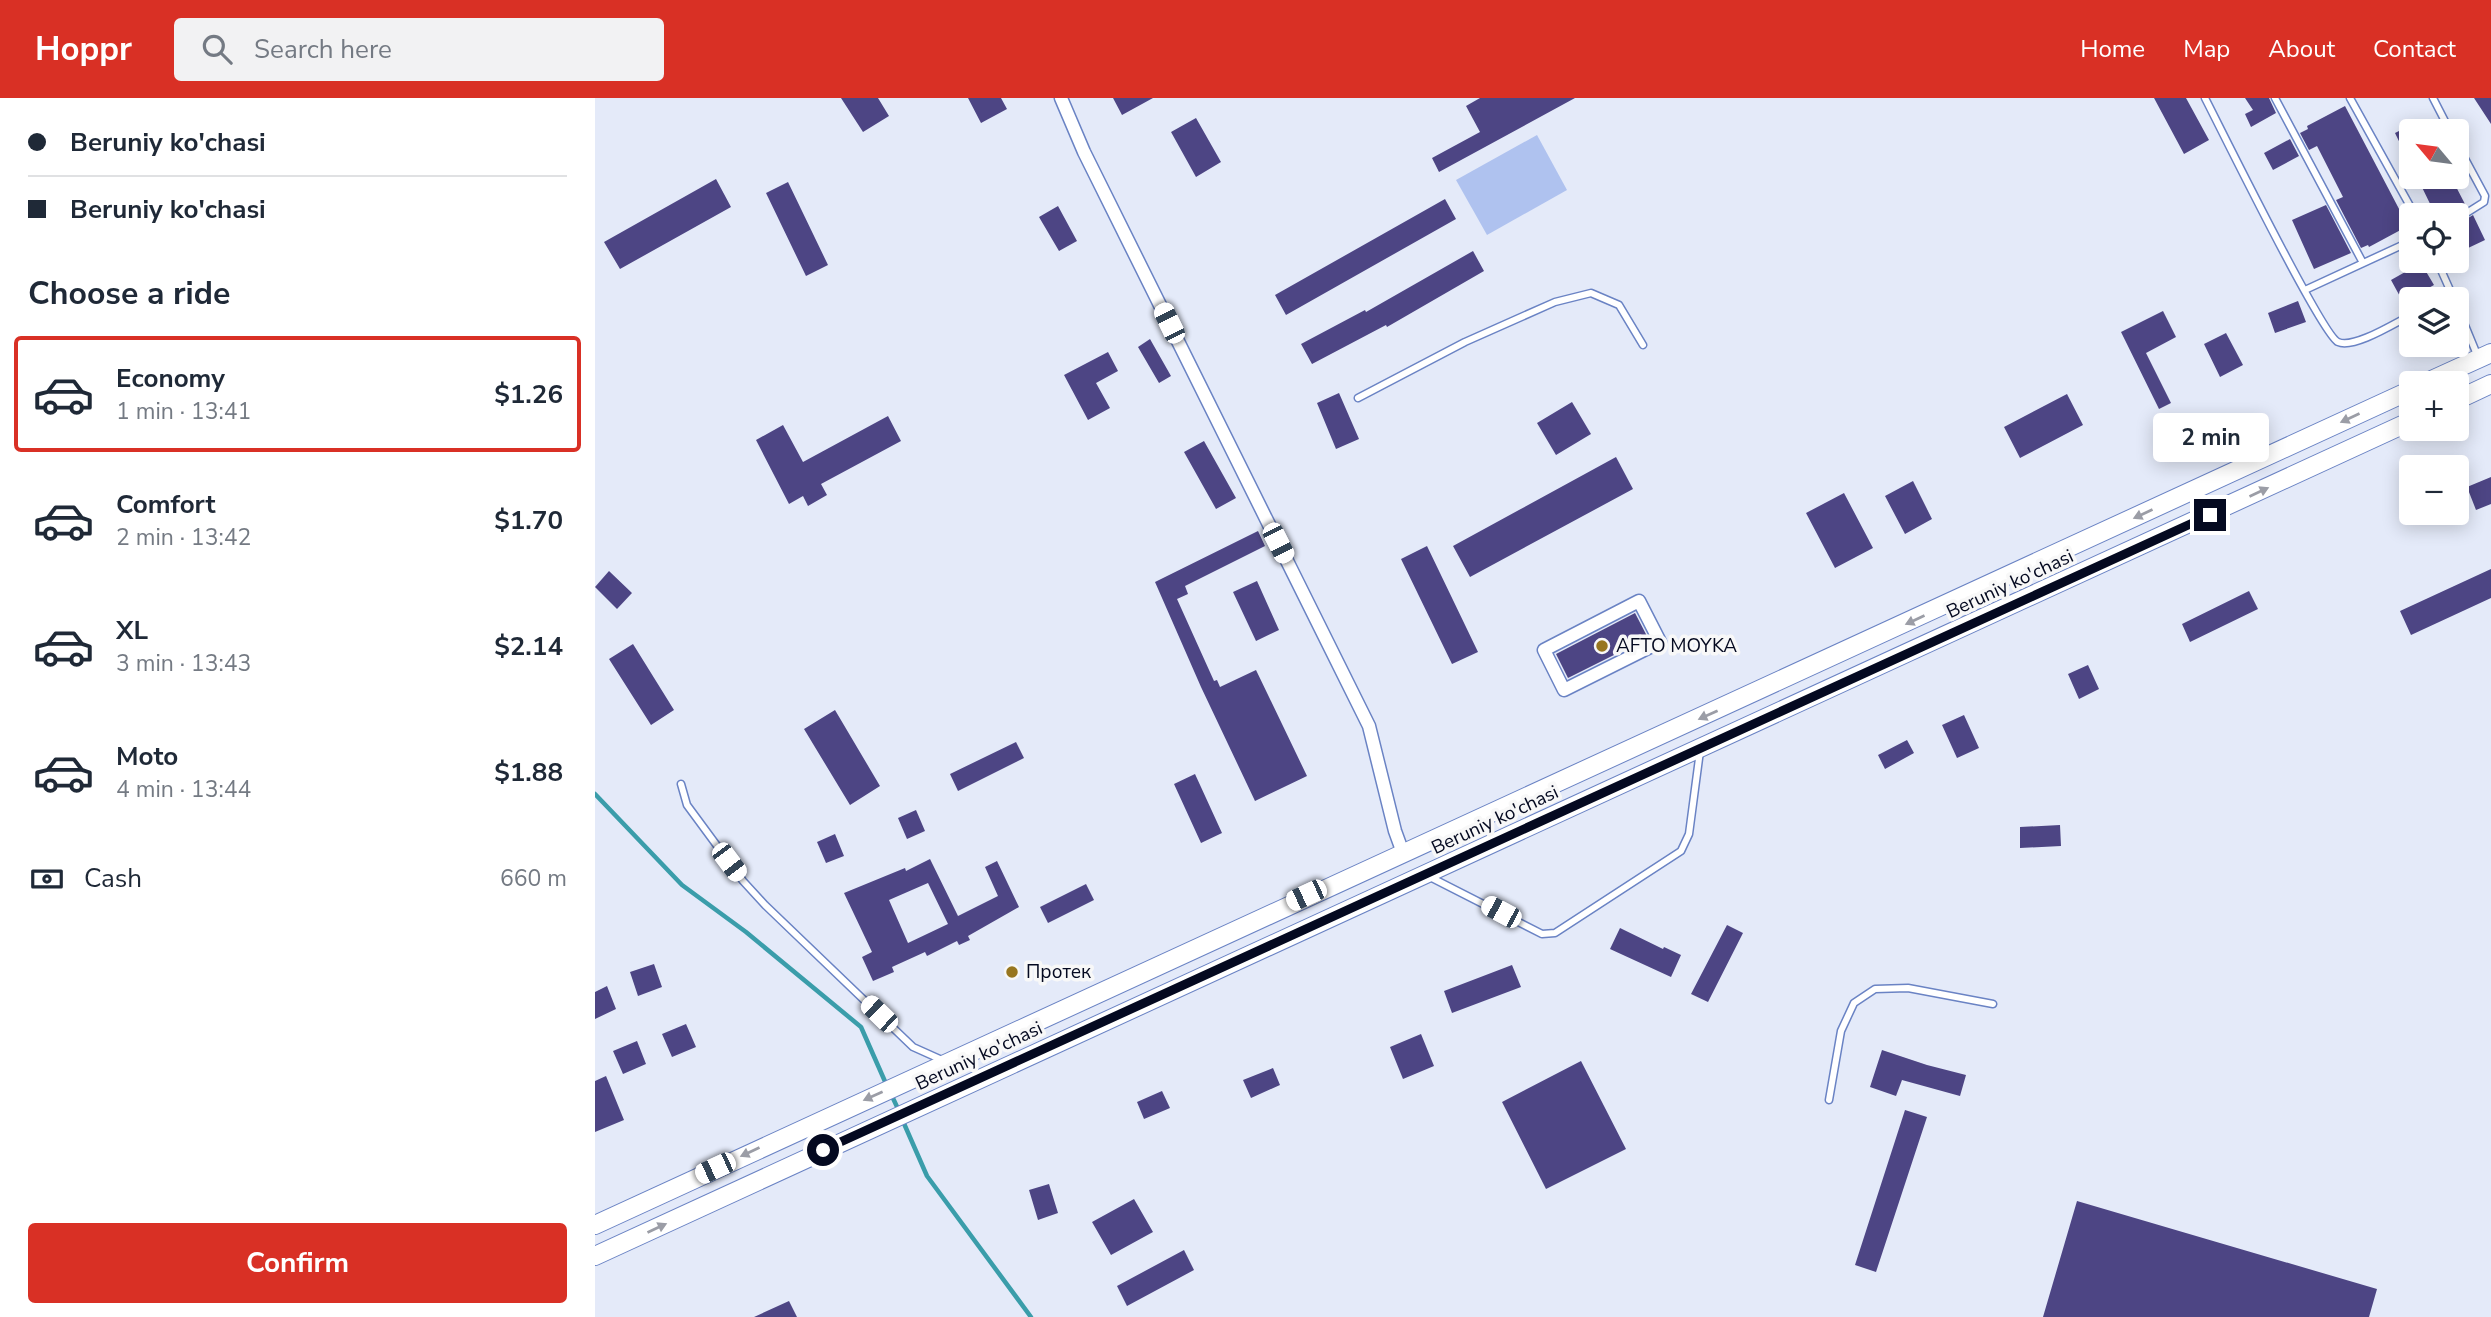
<!DOCTYPE html>
<meta charset="utf-8">
<style>
:root{--surface:#fff;--page:#f2f2f3;--text:#1f2937;--muted:#747a83;--line:#e0e1e3;--accent:#d93025}
body{margin:0;font-family:"Nunito Sans",sans-serif;background:var(--page);color:var(--text);height:100vh;display:flex;flex-direction:column;font-size:26px;white-space:nowrap}
*{box-sizing:border-box;margin:0}
p{font-size:23px;color:var(--muted)}
.icon{flex:none;width:38px;height:38px;fill:none;stroke:currentColor;stroke-width:2;stroke-linecap:round;stroke-linejoin:round}
.map{position:relative;flex:1;overflow:hidden}
.sheet{display:flex;flex-direction:column;background:var(--surface);width:595px}
.sheet>*{flex:none}
.guide{display:grid;align-content:center;height:154px;padding:0 28px;background:var(--surface)}
.needle{width:46px;rotate:299deg}
.tools{position:absolute;left:1804px;top:21px;display:grid;gap:14px}
.tools a{display:grid;place-items:center;width:70px;height:70px;border-radius:7px;background:var(--surface);box-shadow:0 4px 18px #0003;font-size:35px}
.end{position:absolute;width:32px;height:32px;margin:-16px;border:9px solid #040920;background:#fff;box-shadow:0 0 0 4px #fff}
.from{border-radius:50%}
.bubble{position:absolute;height:49px;border-radius:7px;background:var(--surface);box-shadow:0 4px 18px #0003;font-size:23px;font-weight:700;line-height:49px;text-align:center}
.car{position:absolute;width:21px;height:42px;margin:-21px -10px;border-radius:9px;box-shadow:0 0 5px 2px #0007;background:linear-gradient(#fff 24%,#345 0 40%,#fff 0 76%,#345 0 86%,#fff 0)}
.guide b{display:flex;align-items:center;gap:24px;height:66px;font-size:26px}
.guide b+b{border-top:2px solid var(--line)}
.guide i{width:18px;height:18px;background:var(--text)}
ul{padding:0;list-style:none}
li{display:flex;align-items:center;gap:21px;height:116px;margin:0 14px 10px;padding:0 14px;border:4px solid transparent;border-radius:7px}
li div{flex:1}
li b{display:block;font-size:26px}
li em{font-style:normal;font-weight:700}
li.current{border-color:var(--accent)}
li>.icon{width:63px;height:63px;stroke-width:1.5}
h2{padding:0 28px;font-size:32px;line-height:84px}
.pay{display:flex;align-items:center;gap:18px;height:77px;padding:0 28px;font-size:26px}
.pay p{margin-inline-start:auto}
.primary-button{display:flex;gap:14px;margin-top:auto;padding:14px 28px}
.primary-button a{flex:1;height:80px;border-radius:7px;background:var(--accent);color:#fff;font-size:28px;font-weight:700;line-height:80px;text-align:center}
header{display:flex;align-items:center;gap:42px;box-sizing:border-box;height:98px;padding:0 35px;background:var(--accent);color:#fff}
header strong{font-size:33px}
nav{display:flex;gap:38px;margin-inline-start:auto;font-size:24px}
.search{width:490px;height:63px;background:var(--page);display:flex;align-items:center;gap:18px;box-sizing:border-box;padding:0 24px;border-radius:7px;color:var(--muted);font-size:26px}
main{display:flex;flex:1;min-height:0}
.map>svg:first-child{display:block}
</style>
<header>
<strong>Hoppr</strong>
<div class="search"><svg class="icon" aria-label="search" viewBox="0 0 24 24"><circle cx="10" cy="10" r="6"/><path d="M15 15l6 6"/></svg>Search here</div>
<nav><a>Home</a><a>Map</a><a>About</a><a>Contact</a></nav>
</header>
<main>
<section class="sheet">
<div class="guide">
<b><i class="from"></i>Beruniy ko'chasi</b>
<b><i></i>Beruniy ko'chasi</b>
</div>
<h2>Choose a ride</h2>
<ul>
<li class="current"><svg class="icon" aria-label="car" viewBox="0 0 24 24"><path d="M5 17H2v-5l4-1 3-4h7l3 4 3 1v5h-3M9 17h6M6 11h13"/><circle cx="7" cy="17" r="2"/><circle cx="17" cy="17" r="2"/></svg><div><b>Economy</b><p>1 min · 13:41</p></div><em>$1.26</em></li>
<li><svg class="icon" aria-label="car" viewBox="0 0 24 24"><path d="M5 17H2v-5l4-1 3-4h7l3 4 3 1v5h-3M9 17h6M6 11h13"/><circle cx="7" cy="17" r="2"/><circle cx="17" cy="17" r="2"/></svg><div><b>Comfort</b><p>2 min · 13:42</p></div><em>$1.70</em></li>
<li><svg class="icon" aria-label="car" viewBox="0 0 24 24"><path d="M5 17H2v-5l4-1 3-4h7l3 4 3 1v5h-3M9 17h6M6 11h13"/><circle cx="7" cy="17" r="2"/><circle cx="17" cy="17" r="2"/></svg><div><b>XL</b><p>3 min · 13:43</p></div><em>$2.14</em></li>
<li><svg class="icon" aria-label="car" viewBox="0 0 24 24"><path d="M5 17H2v-5l4-1 3-4h7l3 4 3 1v5h-3M9 17h6M6 11h13"/><circle cx="7" cy="17" r="2"/><circle cx="17" cy="17" r="2"/></svg><div><b>Moto</b><p>4 min · 13:44</p></div><em>$1.88</em></li>
</ul>
<div class="pay"><svg class="icon" aria-label="cash" viewBox="0 0 24 24"><path d="M3 7h18v10H3z"/><circle cx="12" cy="12" r="2"/></svg>Cash<p>660 m</p></div>
<div class="primary-button"><a>Confirm</a></div>
</section>
<div class="map">
<svg width="1896" height="1219" viewBox="0 0 1896 1219">
<rect width="100%" height="100%" fill="#e4eaf9"/>
<path fill="#afc2ef" d="M942 37 972 92 892 137 861 82Z"/>
<g fill="none" stroke-linecap="round" stroke-linejoin="round">
<path stroke="#3a9daa" stroke-width="4.5" d="M0 696 87 787 151 834 266 929 292 988
M296 996 304 1013
M307 1021 332 1078 436 1219"/>
</g>
<path fill="#4d4584" fill-rule="evenodd" d="M246 0H283L294 18 268 34Z
M373 0H406L412 11 386 25Z
M518 0H558L527 17Z
M885 0H980L844 74 837 60 885 34 871 8Z
M1559 0H1591L1614 42 1589 56Z
M1650 0H1674L1681 15 1656 29 1650 16 1658 12Z
M1879 0H1896V26Z
M1750 8 1813 128 1774 149 1773 147 1766 150 1741 102 1748 99 1722 48 1714 52 1705 35 1713 31 1712 28Z
M601 20 626 64 601 79 576 34Z
M1816 27V68L1800 35Z
M1695 41 1704 58 1678 72 1669 55Z
M1822 79H1856L1871 108 1862 114V105L1840 116Z
M121 81 136 109 25 171 9 144Z
M193 84 233 167 211 178 171 95Z
M850 101 861 121 691 217 680 197Z
M1731 107 1756 155 1719 171 1697 122Z
M463 108 482 143 464 153 444 119Z
M1878 117 1890 142 1871 151 1862 132V127Z
M878 153 889 173 792 229 791 227 717 266 706 246 770 212 771 214Z
M1826 165 1839 187 1808 204 1796 182Z
M1703 203 1711 224 1680 235 1673 215Z
M1568 213 1581 239 1551 255 1576 305 1564 311 1526 234Z
M1631 235 1648 267 1625 279 1609 246Z
M555 241 576 278 564 285 543 249Z
M513 254 523 273 501 285 515 310 493 322 469 277Z
M744 295 764 341 741 351 722 305Z
M1472 296 1488 327 1425 360 1409 329Z
M977 304 996 336 961 357 942 325Z
M293 318 306 343 226 386 232 397 213 408 208 398 194 406 161 342 188 327 208 364Z
M609 343 641 400 621 411 589 354Z
M1021 359 1038 391 875 479 858 448Z
M1896 379V406L1881 412 1872 389Z
M1318 383 1337 421 1310 436 1290 398Z
M1249 395 1278 450 1240 470 1211 415Z
M663 433 670 448 590 488 593 496 582 501 619 583 622 582 625 589 661 572 712 678 660 703 606 589 560 484Z
M832 448 883 554 857 566 806 461Z
M1896 471V500L1816 537 1805 513Z
M14 473 37 495 22 511 0 489Z
M662 483 684 532 661 543 638 494Z
M1654 493 1663 511 1595 544 1587 526Z
M1040 515 1053 540 973 580 961 556Z
M38 546 79 612 56 627 14 561Z
M1493 567 1504 591 1484 601 1473 576Z
M240 612 285 688 255 707 209 631Z
M1369 617 1384 650 1362 660 1347 627Z
M1312 642 1319 655 1290 671 1283 657Z
M421 644 429 660 363 693 355 676Z
M600 676 627 735 606 745 579 686Z
M321 712 330 733 312 741 303 720Z
M1465 727 1466 748 1425 750V729Z
M240 736 249 758 231 765 222 744Z
M335 761 363 818 403 798 390 769 402 763 424 809 373 838 375 842 364 847 362 843 332 858 330 854 297 869 299 874 278 883 267 859 277 854 249 795 310 770 311 773ZM333 785 353 826 313 845 294 802Z
M491 786 499 802 453 825 445 809Z
M1132 827 1148 835 1113 904 1096 896Z
M1025 830 1068 851 1069 849 1086 857 1076 879 1015 851Z
M59 866 67 889 43 898 35 874Z
M917 867 926 889 857 915 849 893Z
M12 888 21 911 0 921V894Z
M91 926 101 949 77 959 67 936Z
M826 936 839 968 808 981 795 949Z
M42 943 51 966 28 976 18 953Z
M1287 952 1332 967 1371 977 1365 998 1307 982 1301 998 1275 989Z
M986 963 1031 1051 951 1091 907 1004Z
M678 970 685 987 656 1000 648 982Z
M11 978 29 1022 0 1034V983Z
M567 993 575 1010 549 1021 542 1004Z
M1310 1012 1332 1019 1281 1174 1260 1167Z
M454 1086 463 1115 443 1122 434 1092Z
M539 1101 558 1134 516 1157 497 1124Z
M1482 1103 1782 1191 1774 1219H1448Z
M589 1152 599 1172 532 1208 522 1188Z
M194 1203 202 1219H159Z"/>
<g fill="none" stroke-linecap="round" stroke-linejoin="round">
<g stroke="#6a83c4" stroke-width="9">
<path id="service" d="M1610 0C1626 31 1727 237 1743 244 1759 251 1800 225 1816 217
M1680 0 1768 165
M1755 0 1820 117
M1838 0 1855 33
M1862 46 1890 98 1889 104 1862 121
M1842 163 1859 201
M1710 192 1816 143
M1862 208 1883 259
M763 300 870 244 960 204 996 195 1024 207 1048 247
M86 686 92 707 148 783 170 807 318 949 347 962
M835 779 947 836 960 835 1086 753 1094 736 1105 653
M1234 1002 1246 933 1259 905 1280 891 1313 890 1398 906"/>
</g>
<g stroke="#6a83c4" stroke-width="15">
<path id="minor" d="M466 0 489 54 774 628 800 733 808 755
M1044 503 1065 544 969 592 949 552Z"/>
</g>
<g stroke="#6a83c4" stroke-width="20">
<path id="secondary" d="M1830 285 1896 255
M1862 302 1896 286
M0 1127C604 845 1212 572 1816 292
M0 1158 1816 323"/>
</g>
<use href="#service" stroke="#fff" stroke-width="6"/>
<use href="#minor" stroke="#fff" stroke-width="12"/>
<use href="#secondary" stroke="#fff" stroke-width="18"/>
</g>
<defs><path id="oneway-solid" d="M-6-.8H1V-3.2L6.5 0L1 3.2V.8H-6Z" transform="scale(1.75)"/></defs>
<g fill="#9b9da6">
<use href="#oneway-solid" transform="translate(1755 320) rotate(155)"/>
<use href="#oneway-solid" transform="translate(1664 394) rotate(-25)"/>
<use href="#oneway-solid" transform="translate(1548 416) rotate(155)"/>
<use href="#oneway-solid" transform="translate(1320 522) rotate(155)"/>
<use href="#oneway-solid" transform="translate(1113 617) rotate(156)"/>
<use href="#oneway-solid" transform="translate(278 998) rotate(156)"/>
<use href="#oneway-solid" transform="translate(155 1054) rotate(155)"/>
<use href="#oneway-solid" transform="translate(62 1130) rotate(-25)"/>
</g>
<g fill="none" stroke-linecap="round" stroke-linejoin="round">
<path stroke="#040920" stroke-width="9" d="M228 1052 1615 417"/>
</g>
<g fill="#97761f" stroke="#f8f8f8" stroke-width="2.5">
<circle cx="1007" cy="548" r="7"/>
<circle cx="417" cy="874" r="7"/>
</g>
<g text-anchor="middle" dominant-baseline="central" stroke-width="7" stroke-linejoin="round" paint-order="stroke">
<g font-size="19" fill="#040920" stroke="#f8f8f8">
<text transform="translate(1415 486) rotate(-25)">Beruniy ko'chasi</text>
<text transform="translate(900 722) rotate(-25)">Beruniy ko'chasi</text>
<text transform="translate(384 958) rotate(-25)">Beruniy ko'chasi</text>
</g>
<g font-size="19" fill="#040920" stroke="#f8f8f8" text-anchor="start">
<text x="1021" y="548">AFTO MOYKA</text>
<text x="431" y="874">Протек</text>
</g>
</g>
</svg>
<div class="tools">
<a><svg class="needle" viewBox="-14 -14 28 28"><path d="M0-13l5 13h-10z" fill="#e53935"/><path d="M0 13l5-13h-10z" fill="#747a83"/></svg></a>
<a><svg class="icon" aria-label="locate" viewBox="0 0 24 24"><circle cx="12" cy="12" r="6"/><path d="M12 2v4M12 18v4M2 12h4M18 12h4"/></svg></a>
<a><svg class="icon" aria-label="layers" viewBox="0 0 24 24"><path d="M12 4l9 5-9 5-9-5zM3 14l9 5 9-5"/></svg></a>
<a>+</a>
<a>−</a>
</div>
<i class="end from" style="left:228px;top:1052px"></i>
<i class="end" style="left:1615px;top:417px"></i>
<div class="bubble" style="left:1558px;top:315px;width:116px">2 min</div>
<i class="car" style="left:574px;top:225px;rotate:334deg"></i>
<i class="car" style="left:683px;top:445px;rotate:153deg"></i>
<i class="car" style="left:134px;top:764px;rotate:143deg"></i>
<i class="car" style="left:711px;top:797px;rotate:245deg"></i>
<i class="car" style="left:906px;top:814px;rotate:298deg"></i>
<i class="car" style="left:284px;top:916px;rotate:314deg"></i>
<i class="car" style="left:120px;top:1070px;rotate:245deg"></i>
</div>
</main>
